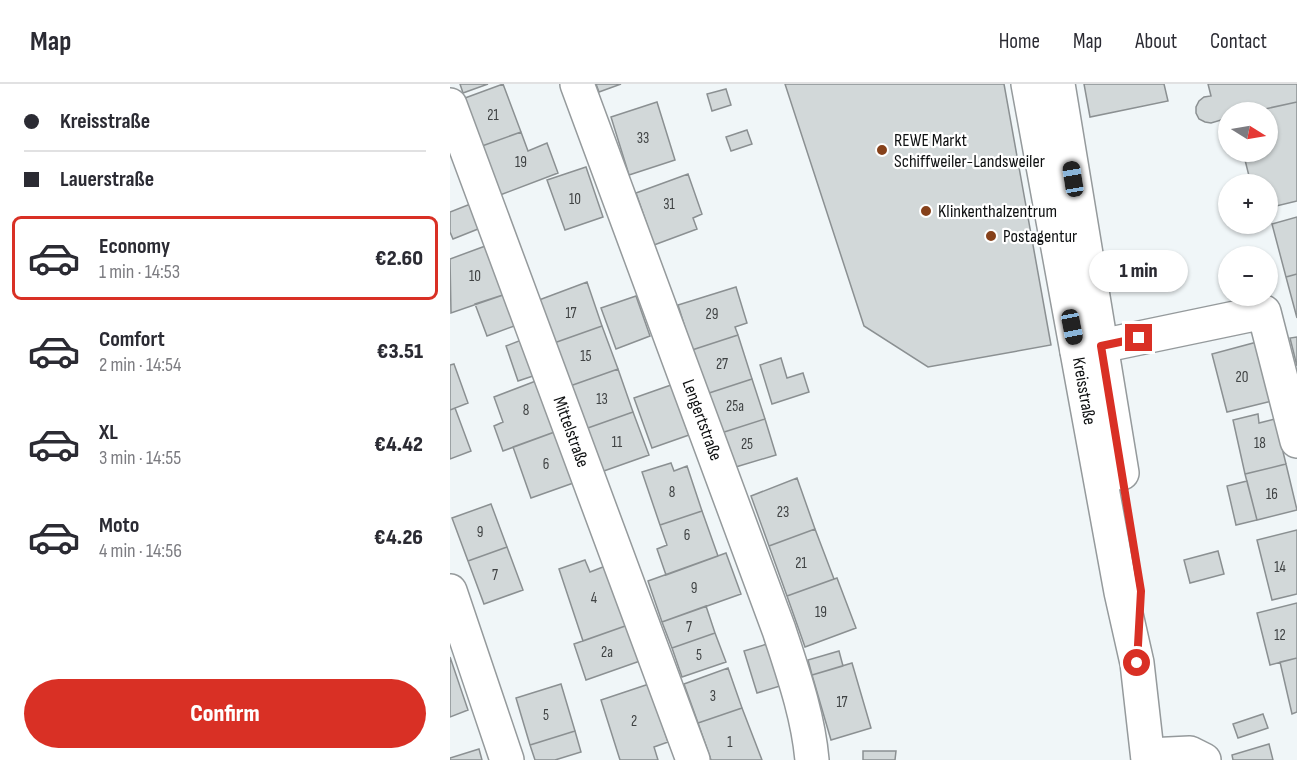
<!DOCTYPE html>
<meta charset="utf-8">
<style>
:root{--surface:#fff;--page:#f7f7f7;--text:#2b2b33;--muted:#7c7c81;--line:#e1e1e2;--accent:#d93025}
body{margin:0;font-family:"Sofia Sans Condensed",sans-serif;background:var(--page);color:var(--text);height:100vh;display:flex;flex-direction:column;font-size:22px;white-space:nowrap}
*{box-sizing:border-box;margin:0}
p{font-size:20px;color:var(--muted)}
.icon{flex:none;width:33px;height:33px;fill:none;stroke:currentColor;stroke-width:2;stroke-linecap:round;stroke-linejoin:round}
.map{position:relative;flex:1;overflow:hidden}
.sheet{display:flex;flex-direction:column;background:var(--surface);width:450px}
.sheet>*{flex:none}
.guide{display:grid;align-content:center;height:132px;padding:0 24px;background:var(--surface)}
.needle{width:39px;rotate:101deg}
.controls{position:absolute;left:768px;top:18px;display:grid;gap:12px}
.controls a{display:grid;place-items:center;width:60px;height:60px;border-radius:50%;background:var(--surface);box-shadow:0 2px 4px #0004;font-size:30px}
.end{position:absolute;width:27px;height:27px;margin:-14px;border:8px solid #d93025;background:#fff;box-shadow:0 0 0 3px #fff}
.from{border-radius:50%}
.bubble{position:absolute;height:42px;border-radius:21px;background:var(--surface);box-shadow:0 2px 4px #0004;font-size:20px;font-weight:800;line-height:42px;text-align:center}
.car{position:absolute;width:18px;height:36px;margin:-18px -9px;border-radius:8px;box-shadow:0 0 4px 2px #0007;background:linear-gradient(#222 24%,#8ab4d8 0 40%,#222 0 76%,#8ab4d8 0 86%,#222 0)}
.guide b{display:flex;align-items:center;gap:21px;height:57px;font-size:22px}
.guide b+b{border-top:2px solid var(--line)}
.guide i{width:15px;height:15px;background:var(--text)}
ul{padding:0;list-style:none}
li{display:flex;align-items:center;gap:18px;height:84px;margin:0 12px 9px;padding:0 12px;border:3px solid transparent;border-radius:9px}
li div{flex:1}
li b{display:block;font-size:22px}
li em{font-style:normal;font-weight:800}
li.active{border-color:var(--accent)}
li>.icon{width:54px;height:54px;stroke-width:1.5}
.action{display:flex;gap:12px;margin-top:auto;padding:12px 24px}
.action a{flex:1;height:69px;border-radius:36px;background:var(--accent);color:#fff;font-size:24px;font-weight:800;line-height:69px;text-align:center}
header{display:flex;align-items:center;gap:36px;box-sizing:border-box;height:84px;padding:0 30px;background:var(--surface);border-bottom:2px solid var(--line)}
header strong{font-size:28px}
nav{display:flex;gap:33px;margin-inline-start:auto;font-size:21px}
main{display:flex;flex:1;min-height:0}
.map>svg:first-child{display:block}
</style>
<header>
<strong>Map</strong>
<nav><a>Home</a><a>Map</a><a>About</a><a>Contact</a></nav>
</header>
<main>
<section class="sheet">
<div class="guide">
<b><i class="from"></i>Kreisstraße</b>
<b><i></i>Lauerstraße</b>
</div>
<ul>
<li class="active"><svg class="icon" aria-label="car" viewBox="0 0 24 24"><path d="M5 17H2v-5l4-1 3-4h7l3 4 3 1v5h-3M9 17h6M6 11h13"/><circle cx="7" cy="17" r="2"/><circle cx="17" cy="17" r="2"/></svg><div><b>Economy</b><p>1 min · 14:53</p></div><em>€2.60</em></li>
<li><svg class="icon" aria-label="car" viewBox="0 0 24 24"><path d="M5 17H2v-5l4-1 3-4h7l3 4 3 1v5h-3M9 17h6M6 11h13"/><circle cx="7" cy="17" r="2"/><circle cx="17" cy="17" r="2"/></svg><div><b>Comfort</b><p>2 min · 14:54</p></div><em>€3.51</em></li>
<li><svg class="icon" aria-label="car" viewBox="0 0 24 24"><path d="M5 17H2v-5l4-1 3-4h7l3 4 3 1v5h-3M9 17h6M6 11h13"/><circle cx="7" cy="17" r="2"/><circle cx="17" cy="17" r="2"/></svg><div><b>XL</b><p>3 min · 14:55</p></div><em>€4.42</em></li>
<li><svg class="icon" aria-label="car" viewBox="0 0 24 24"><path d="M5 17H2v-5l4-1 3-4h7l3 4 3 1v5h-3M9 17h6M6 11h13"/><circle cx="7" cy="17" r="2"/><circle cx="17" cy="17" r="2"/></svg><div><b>Moto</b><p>4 min · 14:56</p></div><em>€4.26</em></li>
</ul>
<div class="action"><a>Confirm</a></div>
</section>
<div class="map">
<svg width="847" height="676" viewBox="0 0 847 676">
<rect width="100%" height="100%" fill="#f0f6f8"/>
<path fill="#d2d8d9" stroke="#8b9092" stroke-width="1.5" d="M10 0H38L13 9Z
M53 0 71 48 32 62 15 14Z
M146 0H171L149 8Z
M335 0H554L601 261 478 283 414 242Z
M634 0H714L718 17 640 33Z
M758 0H847V18L801 28H778V34L761 39 755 38 749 35 746 29V23L749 17 754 13 761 12Z
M276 5 281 21 262 27 257 10Z
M207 18 225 76 179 91 161 33Z
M847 18V117L818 124V100H801L793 68H818V28H801Z
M297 46 302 60 281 67 276 53Z
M71 48 78 67 97 59 108 89 50 111 32 62Z
M136 83 153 133 115 146 97 96Z
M238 90 252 130 243 134 247 145 204 161 186 109Z
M23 119 33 143 3 155 0 148V128Z
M847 133V190L836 193 822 140Z
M38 161 56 210 1 229 0 175Z
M847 190V234L836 193Z
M137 198 152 242 104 259 89 216Z
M286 203 297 239 285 243 288 251 242 266 228 221Z
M56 210 67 241 37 252 25 220Z
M186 212 200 252 166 265 151 224Z
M152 242 168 285 120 302 104 259Z
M288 251 302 295 256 310 242 266Z
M847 253V282L840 254Z
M74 255 86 291 68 297 56 262Z
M807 258 822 317 777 328 762 270Z
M331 274 337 294 353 289 359 308 322 320 310 281Z
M4 280 18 319 0 326V281Z
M168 285 183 328 135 345 120 302Z
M91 295 110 346 53 367 44 342 53 338 44 313Z
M302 295 315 335 268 350 256 310Z
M221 301 239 351 202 364 184 314Z
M5 324 21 367 0 375V326Z
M183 328 199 371 151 388 135 345Z
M808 330 809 339 825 335 836 380 795 390 783 336Z
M315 335 326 371 279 385 268 350Z
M110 346 129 397 81 414 63 363Z
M221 379 224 387 237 382 252 427 210 441 192 388Z
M836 380 847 426 807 436 795 390Z
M347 394 365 445 319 462 301 412Z
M797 397 807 436 786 441 777 402Z
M41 420 57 463 18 477 2 434Z
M252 427 268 472 216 491 207 465 217 461 210 441Z
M365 445 384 495 337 512 319 462Z
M847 446V510L822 516 807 456Z
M57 463 73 506 34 520 18 477Z
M768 467 774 490 740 499 734 476Z
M276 469 291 510 212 538 198 497Z
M135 476 140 488 158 481 178 541 133 557 109 485Z
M387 494 406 544 355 563 337 512Z
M847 519V574L820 581 807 529Z
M256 522 265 549 222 564 212 538Z
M178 541 190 577 136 596 124 560Z
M265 549 276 578 232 593 222 564Z
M317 560 330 602 307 609 294 567Z
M389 567 393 582 362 591 358 576Z
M0 573 18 626 0 633Z
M847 574V628L842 630 830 578Z
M402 579 421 644 381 656 362 591Z
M278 584 292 624 248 639 234 600Z
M111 600 125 647 80 661 66 614Z
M199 600 218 658 204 663 208 676H170L151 616Z
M292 624 312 676H261L248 639Z
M813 630 818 644 788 654 783 640Z
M125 647 131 668 105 676H85L80 661Z
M819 660 823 676H783L782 671Z
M29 665 32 676H0V674Z
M413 667H446L445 676H413Z"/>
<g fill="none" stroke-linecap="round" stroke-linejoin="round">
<g stroke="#959a9c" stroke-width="36">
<path id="minor" d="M127 0 329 546C343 589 358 631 362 676
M0 21 243 676
M627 267 814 228 847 357
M0 507 57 676
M698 671 740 669 754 676"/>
</g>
<g stroke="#959a9c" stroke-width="36">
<path id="major" d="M578 0 671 508 687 579 698 676
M608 0 672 389"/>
</g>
<use href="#minor" stroke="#fff" stroke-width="33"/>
<use href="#major" stroke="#fff" stroke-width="33"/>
</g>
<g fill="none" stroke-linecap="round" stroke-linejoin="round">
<path stroke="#d93025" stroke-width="8" d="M687 579 691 507 651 262 689 254"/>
</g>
<g fill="#86411a" stroke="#fff" stroke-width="2">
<circle cx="432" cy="66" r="6"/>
<circle cx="476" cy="127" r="6"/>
<circle cx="541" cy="152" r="6"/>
</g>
<g text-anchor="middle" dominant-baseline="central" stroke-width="4.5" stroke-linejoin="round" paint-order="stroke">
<g font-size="15" fill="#3f4243">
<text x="43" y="31">21</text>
<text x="193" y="54">33</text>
<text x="71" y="78">19</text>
<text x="125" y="115">10</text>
<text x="219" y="120">31</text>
<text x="25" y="192">10</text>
<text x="121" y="229">17</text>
<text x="262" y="230">29</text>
<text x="136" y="272">15</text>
<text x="272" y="280">27</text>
<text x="792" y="293">20</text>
<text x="152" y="315">13</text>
<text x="285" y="322">25a</text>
<text x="76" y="326">8</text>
<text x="167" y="358">11</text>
<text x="810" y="359">18</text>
<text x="297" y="360">25</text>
<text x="96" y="380">6</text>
<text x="222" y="408">8</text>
<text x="822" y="410">16</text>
<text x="333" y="428">23</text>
<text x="30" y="448">9</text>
<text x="237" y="451">6</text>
<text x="351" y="479">21</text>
<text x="830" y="483">14</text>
<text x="45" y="491">7</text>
<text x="244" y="504">9</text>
<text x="144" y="514">4</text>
<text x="371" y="528">19</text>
<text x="239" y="543">7</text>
<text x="830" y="551">12</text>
<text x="157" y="568">2a</text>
<text x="249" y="571">5</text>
<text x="263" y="612">3</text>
<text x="392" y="618">17</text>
<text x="96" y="631">5</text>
<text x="184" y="637">2</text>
<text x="280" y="658">1</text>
</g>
<g font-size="18" fill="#0e1011" stroke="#fff" text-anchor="start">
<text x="444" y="56">REWE Markt<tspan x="444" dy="21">Schiffweiler-Landsweiler</tspan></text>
<text x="488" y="127">Klinkenthalzentrum</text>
<text x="553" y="152">Postagentur</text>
</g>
<g font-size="18" fill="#0e1011" stroke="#fff">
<text transform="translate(634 307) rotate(80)">Kreisstraße</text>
<text transform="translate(252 336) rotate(70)">Lengertstraße</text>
<text transform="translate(121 348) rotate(70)">Mittelstraße</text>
</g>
</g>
</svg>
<div class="controls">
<a><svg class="needle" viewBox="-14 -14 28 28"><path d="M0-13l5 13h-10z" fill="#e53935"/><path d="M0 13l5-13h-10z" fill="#7c7c81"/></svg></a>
<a>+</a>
<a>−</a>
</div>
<i class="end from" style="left:687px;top:579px"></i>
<i class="end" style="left:689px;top:254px"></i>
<div class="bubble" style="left:639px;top:166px;width:99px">1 min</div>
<i class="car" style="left:623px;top:95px;rotate:351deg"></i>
<i class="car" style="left:622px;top:243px;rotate:169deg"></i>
</div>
</main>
